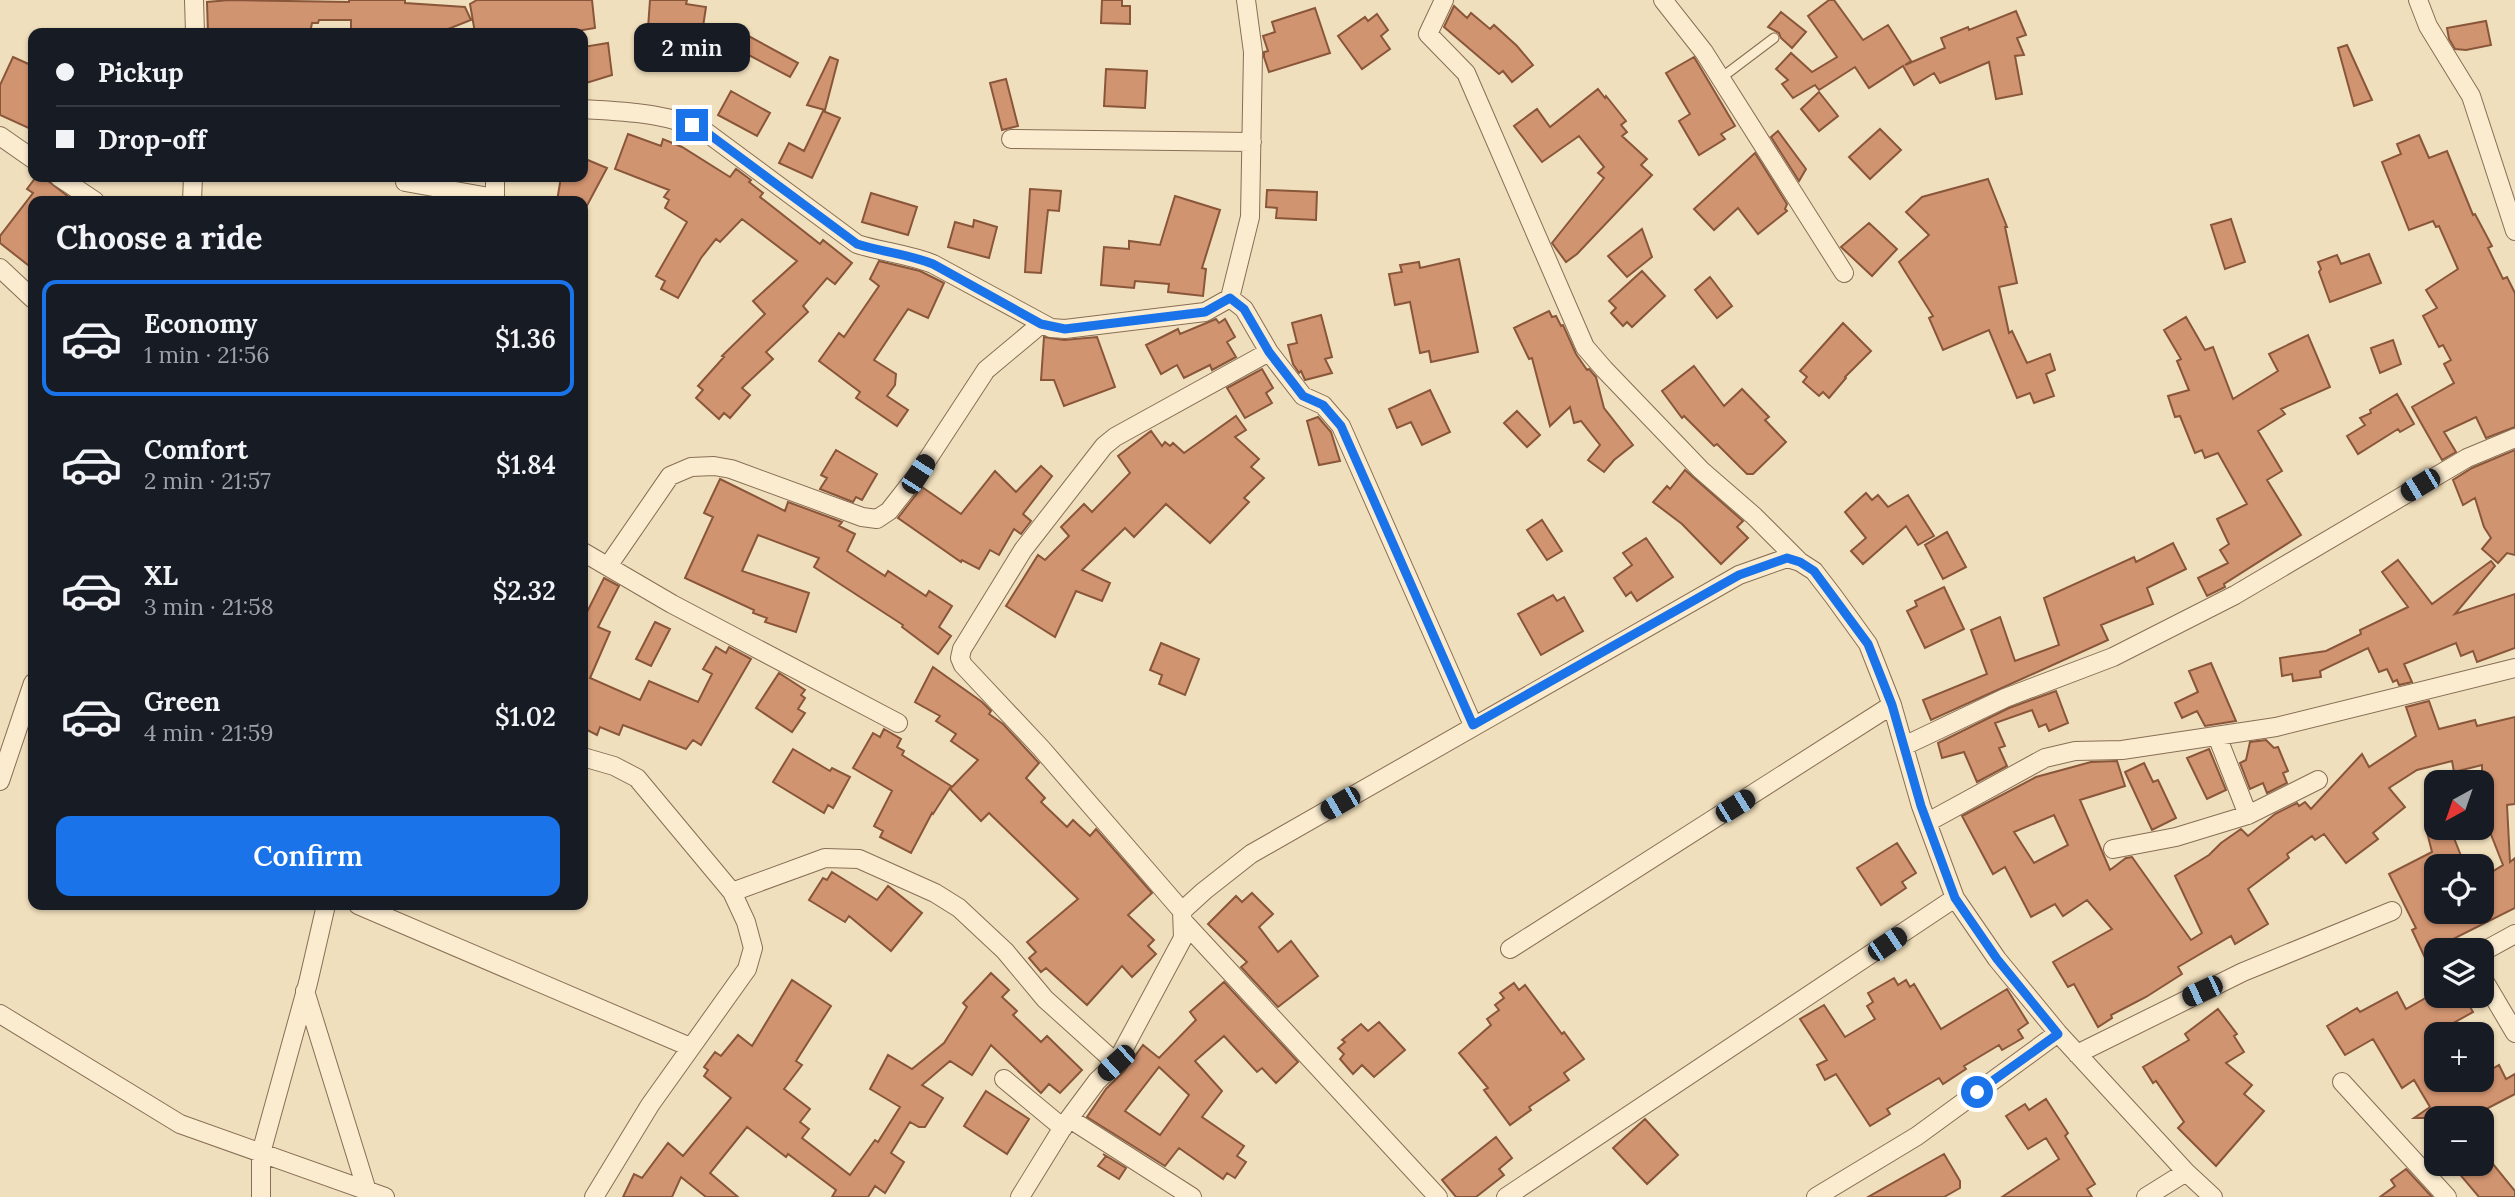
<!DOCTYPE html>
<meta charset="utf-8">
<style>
:root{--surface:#171b24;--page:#20242c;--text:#f1f3f6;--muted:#9ea1a6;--line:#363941;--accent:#1a73e8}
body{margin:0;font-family:Lora,serif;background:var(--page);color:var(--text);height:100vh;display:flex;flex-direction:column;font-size:26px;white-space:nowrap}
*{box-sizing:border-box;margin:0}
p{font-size:23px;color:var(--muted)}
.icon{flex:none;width:38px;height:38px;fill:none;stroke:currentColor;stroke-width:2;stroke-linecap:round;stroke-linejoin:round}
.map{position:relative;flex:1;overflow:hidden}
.drawer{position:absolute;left:28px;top:196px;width:560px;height:714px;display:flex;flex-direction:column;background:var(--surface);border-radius:14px;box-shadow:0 2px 5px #0004}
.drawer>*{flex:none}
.hud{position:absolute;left:28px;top:28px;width:560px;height:154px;border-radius:14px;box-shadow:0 2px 5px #0004;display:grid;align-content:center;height:154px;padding:0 28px;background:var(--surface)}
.needle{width:46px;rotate:220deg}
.buttons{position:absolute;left:2424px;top:770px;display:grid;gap:14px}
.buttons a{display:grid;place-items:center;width:70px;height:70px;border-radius:14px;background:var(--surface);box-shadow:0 2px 5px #0004;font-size:35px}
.end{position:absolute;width:32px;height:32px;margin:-16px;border:9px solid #1a73e8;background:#fff;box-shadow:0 0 0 4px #fff}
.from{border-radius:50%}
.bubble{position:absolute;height:49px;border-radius:14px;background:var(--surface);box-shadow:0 2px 5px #0004;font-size:23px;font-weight:600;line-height:49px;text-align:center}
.car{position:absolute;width:21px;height:42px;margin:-21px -10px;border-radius:9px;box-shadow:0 0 5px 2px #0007;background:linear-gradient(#222 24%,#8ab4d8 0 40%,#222 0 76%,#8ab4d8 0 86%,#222 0)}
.hud b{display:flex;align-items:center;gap:24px;height:66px;font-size:26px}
.hud b+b{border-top:2px solid var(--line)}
.hud i{width:18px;height:18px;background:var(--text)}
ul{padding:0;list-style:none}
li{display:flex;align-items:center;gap:21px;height:116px;margin:0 14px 10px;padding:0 14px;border:4px solid transparent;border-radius:14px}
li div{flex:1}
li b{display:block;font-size:26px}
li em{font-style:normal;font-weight:600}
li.selected{border-color:var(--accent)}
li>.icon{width:63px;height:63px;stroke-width:1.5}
h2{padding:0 28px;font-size:32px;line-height:84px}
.cta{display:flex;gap:14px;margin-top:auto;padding:14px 28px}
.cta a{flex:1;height:80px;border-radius:14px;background:var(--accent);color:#fff;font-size:28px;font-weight:600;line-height:80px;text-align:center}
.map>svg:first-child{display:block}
</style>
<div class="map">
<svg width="2515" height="1197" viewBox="0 0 2515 1197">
<rect width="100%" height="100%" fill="#f0dfbc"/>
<path fill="#d19470" stroke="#89563a" stroke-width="2" fill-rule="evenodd" d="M229 0 349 2V0H405V3L465 7 471 20 438 33H351V20H319L318 23H312L310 33H208L207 2Z
M477 0H592L595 28 565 33H475L470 4Z
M650 0H687L686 4 706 7 699 53 671 50 672 44 647 42Z
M1102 0H1122V6H1130V24L1101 23Z
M1829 0H1834L1863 40 1888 25 1911 61 1905 65 1945 48 1941 38 1968 27 1969 30 2016 11 2026 35 2017 38 2024 55 2015 56 2022 94 1996 99 1989 62 1940 83 1934 73 1914 85 1903 66 1869 88 1855 67 1819 90 1815 85 1793 98 1782 84 1788 80 1776 69 1791 53 1812 72 1837 57 1808 16Z
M1454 6 1467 18 1471 13 1490 29 1494 25 1517 46 1533 65 1512 82 1503 71 1499 74 1444 27Z
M1315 8 1330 53 1269 72 1264 57V52L1268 51 1263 36 1275 32 1272 22Z
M1781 12 1806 32 1792 48 1781 38 1779 33 1768 27Z
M1377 14 1388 30 1381 36 1390 49 1362 69 1338 36 1365 17 1368 21Z
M2486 21 2491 45 2466 50 2455 49 2449 39 2447 28Z
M732 27 798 63 790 77 724 42Z
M608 43 612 75 583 84V47Z
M2347 45 2372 100 2354 106 2338 48Z
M13 57 33 66V130L0 115V85Z
M830 57 838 60 825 110 807 105Z
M1694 57 1735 126 1721 134 1725 139 1699 155 1679 121 1690 114 1666 73Z
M1106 69 1147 71 1145 108 1104 106Z
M1006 79 1018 126 1002 130 990 83Z
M1598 89 1605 98 1606 96 1626 121 1621 125 1627 132 1622 136 1647 159 1641 165 1652 175 1577 254 1566 262 1552 243 1604 178 1598 173 1604 167 1579 136 1542 162 1514 126 1537 109 1550 127Z
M731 91 770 113 757 136 718 115Z
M1819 92 1838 116 1819 131 1801 109Z
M823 111 840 118 812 178 779 163 789 143 804 151Z
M1880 129 1901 150 1870 179 1849 157Z
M1778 131 1806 169 1799 181 1771 137Z
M628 134 661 146 663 139 682 147 730 177 736 169 751 180 749 182 763 193 760 197 820 244 823 240 852 263 835 284 827 278 803 306 808 312 766 352 773 359 742 388 750 395 730 418 724 413 719 419 696 398 703 390 698 386 724 357 722 356 765 314 753 301 797 261 742 219 720 242 716 239 701 258 678 298 661 289 665 281 656 276 687 222 665 208 669 200 664 197 669 190 615 169Z
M2419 135 2429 158 2447 151 2473 215 2475 214 2492 246 2488 248 2503 279 2507 277 2515 293V427L2486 438 2476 417 2444 432 2456 452 2442 460 2412 407 2454 383 2444 364 2451 360 2443 345 2439 347 2423 316 2437 308 2426 290 2458 269 2439 226 2436 227 2433 221 2409 230 2382 162 2401 154 2397 144Z
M1755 153 1787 204 1785 209 1787 211 1758 234 1738 208 1714 230 1694 209Z
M583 158 607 168 583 213V201H557L561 177H583Z
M36 177H43L74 201H33V269L0 243V236L33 193 27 189Z
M1988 179 2007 227H2005L2017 283 1999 287 2009 333 2012 331 2027 363 2050 354 2055 370 2046 374 2054 396 2034 403 2030 393 2017 398 1989 330 1943 350 1929 318 1933 316 1899 262 1929 235 1906 212 1922 197Z
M1030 189 1061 191 1059 211 1048 210 1041 273 1025 272Z
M1267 190 1317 192 1316 220 1276 218 1277 208 1266 207Z
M871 193 917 207 908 235 862 222Z
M1175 196 1220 210 1202 268 1206 269 1203 296 1168 292 1169 284 1135 281 1134 288 1101 285 1104 247 1129 249V241L1160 245Z
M2231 219 2245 262 2225 269 2211 225Z
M974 220 997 227 989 258 948 247 955 222 973 227Z
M1869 223 1897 249 1872 276 1841 247Z
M1642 229 1652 257 1627 277 1608 256Z
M2369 254 2381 283 2330 302 2319 272 2321 269 2318 262 2337 255 2341 264Z
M1459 259 1478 352 1431 362 1429 351 1420 353 1410 302 1395 305 1389 274 1402 272 1400 265 1419 262 1420 268Z
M879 261 920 271 944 283 928 318 908 309 874 360 896 374 895 385 887 396 908 410 897 426 856 398 860 392 819 361 839 333 844 337 879 286 870 279Z
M1642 271 1665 296 1632 327 1627 322 1623 326 1611 313 1616 308 1609 301Z
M1710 277 1732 306 1717 318 1695 290Z
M1549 311 1552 317 1556 316 1561 326 1563 325 1576 354 1587 370 1589 369 1596 377 1604 408 1633 445 1614 460 1604 472 1588 460 1600 445 1581 421 1574 423 1570 407 1550 426 1532 358 1529 359 1514 328Z
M1321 315 1332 357 1325 359 1332 373 1305 380 1301 371 1299 373 1293 364 1288 345 1297 343 1292 323Z
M2186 317 2205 350 2213 347 2233 399 2278 371 2269 354 2308 335 2330 387 2281 409 2285 414 2258 431 2282 471 2267 480 2301 535 2224 584 2225 587 2207 596 2198 578 2228 563 2220 550 2229 544 2217 519 2247 504 2218 453 2205 458 2202 450 2195 453 2180 416 2175 417 2168 396 2189 390 2177 361 2181 359 2164 330Z
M1216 319 1219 323 1225 319 1235 337 1227 342 1236 357 1212 370 1210 365 1184 378 1177 365 1161 374 1146 345 1178 329 1180 334Z
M1843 323 1871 351 1845 377 1846 378 1829 398 1823 392 1819 396 1803 382 1807 377 1800 371Z
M1044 337 1064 340 1097 337 1115 387 1064 406 1054 380H1041Z
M2393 340 2401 364 2380 373 2371 348Z
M1694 366 1724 406 1742 389 1769 417 1765 420 1786 442 1753 474H1747L1717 444 1714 446 1684 416 1682 418 1662 391Z
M1262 369 1273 388 1266 393 1272 403 1245 418 1227 388Z
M1430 390 1450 432 1422 445 1411 422 1397 428 1389 409Z
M2397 394 2414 424 2400 432 2398 429 2358 454 2347 436 2365 425 2360 418 2371 413 2370 410Z
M1517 411 1540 435 1527 447 1504 423Z
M1236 416 1246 430 1235 437 1259 459 1251 467 1264 478 1244 498 1249 502 1210 543 1166 504 1134 537 1125 528 1082 570 1110 583 1102 601 1076 591 1055 637 1006 606 1038 555 1045 560 1069 536 1061 527 1084 504 1092 512 1130 473 1118 456 1151 431 1162 446 1165 442 1170 446 1173 443 1184 453Z
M1318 417 1331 432 1340 461 1319 465 1307 421Z
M836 450 877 474 862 500 856 497 853 502 820 489 827 478 821 475Z
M2515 450V555L2507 553 2498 563 2482 549 2491 538 2484 527 2475 498 2463 505 2453 480 2472 468Z
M1041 466 1052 476 1023 514 1031 521 1021 534 1014 529 999 555 990 550 979 569 962 560 961 562 898 518 922 487 961 514 995 471 1016 492Z
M1685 470 1743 521 1737 527 1748 538 1721 564 1682 524 1653 502 1667 486 1670 489Z
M720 479 785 511 788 502 842 522 839 526 855 534 847 551 885 576 888 571 926 596 929 591 952 606 939 627 951 636 938 654 902 627 903 625 814 567 819 558 758 535 742 571 809 593 796 632 765 622 767 618 753 613 754 610 685 578 713 517 704 513Z
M1866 493 1872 500 1878 495 1888 507 1908 495 1934 536 1918 545 1906 526 1863 564 1851 551 1866 538 1845 512Z
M1542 520 1562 551 1547 560 1527 530Z
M1947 532 1966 567 1943 579 1925 545Z
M1646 538 1673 577 1637 601 1631 592 1626 596 1614 578 1632 565 1623 553Z
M2173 543 2186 569 2147 588 2153 604 2101 625 2108 640 1931 720 1923 700 1987 674 1971 630 2000 617 2015 661 2059 645 2044 598 2134 557 2136 562Z
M2398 560 2432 604 2491 561 2495 566 2455 614 2515 594V648L2477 662 2473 651 2461 656 2456 643 2404 664 2412 682 2399 685 2397 680 2393 682 2387 669 2379 672 2368 648 2320 671 2321 677 2293 681 2292 674 2282 676 2280 658 2326 651 2361 634 2360 630 2408 607 2382 572Z
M604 578 619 586 598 627 610 632 590 678 640 700 649 681 698 702 712 674 703 669 716 647 726 653 729 647 751 659 701 745 693 740 686 749 623 725 619 735 600 727 597 735 583 728V620Z
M1944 587 1964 629 1925 648 1907 611 1917 606 1915 601Z
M1553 595 1557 601 1564 597 1583 631 1541 655 1518 614Z
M655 622 670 629 651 666 636 659Z
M1161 643 1199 659 1185 695 1159 684 1162 675 1150 670Z
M2211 663 2236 721 2205 726 2197 711 2182 718 2175 703 2198 692 2189 671Z
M933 667 982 702 991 711 989 714 1003 724 1039 763 1026 778 1045 798 1041 802 1067 827 1073 820 1090 836 1096 829 1152 893 1128 915 1154 940 1148 946 1156 954 1132 977 1122 966 1087 1005 1046 968 1041 972 1029 958 1036 952 1027 942 1078 899 989 813 981 821 950 789 978 760 951 741 956 734 936 721 940 716 915 702Z
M779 673 805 690 801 695 805 698 798 709 805 713 792 732 756 708Z
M2056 691 2068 723 2049 731 2046 724 2039 727 2032 710 1995 723 2005 746 1999 748 2007 766 1977 782 1964 752 1942 758 1938 743 2009 708Z
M2429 701 2439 729 2475 720 2477 726 2515 717V804L2507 805 2510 862 2515 858V908L2453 939 2456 947 2448 950H2436V956L2426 960 2412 930 2416 928 2389 874 2432 852 2426 828H2450L2465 866H2436V920L2454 912H2482V878L2503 865 2488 827 2482 829V765L2454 772 2452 761 2417 770 2389 788 2405 807 2373 833 2378 839 2346 863 2324 834 2315 840 2312 836 2287 854 2289 858 2248 889 2268 924 2235 944 2231 936 2178 967 2182 974 2146 997 2111 1015 2112 1018 2098 1027 2074 984 2068 987 2053 962 2112 929 2087 900 2063 916 2055 904 2031 917 2005 867 1993 874 1962 816 2036 777 2091 762 2117 761 2125 786 2080 800 2110 870 2126 858 2132 857 2191 940 2202 933 2175 876 2209 855 2221 843 2241 829 2248 836 2275 814 2297 803 2299 806 2305 802 2311 809 2362 754 2369 767 2416 736 2406 707ZM2054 815 2068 845 2034 863 2014 832Z
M884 729 901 739 897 747 904 751 902 755 951 786 933 814 932 813 911 853 880 837 883 831 874 826 892 791 853 768 873 733 880 737Z
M2266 740 2274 748 2278 747 2288 771 2283 773 2287 783 2267 793 2263 783 2250 789 2240 763 2246 760 2250 742Z
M793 749 830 771 832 768 850 777 833 808 828 805 824 813 773 782Z
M2209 749 2226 790 2207 799 2187 758Z
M2144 763 2153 782 2158 780 2176 818 2152 830 2125 772Z
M1897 843 1916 873 1902 882 1906 888 1881 905 1857 868Z
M832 872 877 900 888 886 922 913 891 951 849 916 845 922 809 900 823 878 827 880Z
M1252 893 1273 914 1259 927 1278 952 1291 941 1318 976 1278 1007 1241 967 1247 962 1208 924 1236 896 1242 902Z
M991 973 1009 990 1002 997 1017 1011 1013 1015 1041 1042 1047 1036 1082 1070 1060 1093 1049 1084 1041 1093 991 1045 972 1075 950 1061 922 1085 943 1098 925 1127H919L910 1122 891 1153 904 1162 885 1193 875 1186 868 1197H832L836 1190 788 1154 786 1157 747 1127 710 1173 738 1197H706L681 1177 672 1197H623L634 1174 642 1178 668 1143 683 1156 731 1098 704 1076 708 1070 704 1067 715 1052 721 1056 738 1035 752 1046 792 980 831 1006 796 1061 802 1065 784 1089 810 1109 800 1122 809 1129 802 1138 850 1175 875 1140 878 1142 900 1107 870 1089 888 1055 912 1069 944 1043 967 1007 963 1003Z
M1894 978 1898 985 1906 980 1910 987 1914 984 1941 1029 2007 989 2028 1023 2018 1030 2023 1038 2002 1050 1999 1045 1964 1066 1966 1069 1943 1084 1939 1078 1887 1109 1890 1114 1870 1126 1836 1074 1825 1080 1817 1065 1827 1060 1800 1019 1824 1005 1845 1037 1875 1019 1867 1006 1873 1002 1868 993Z
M1224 982 1298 1062 1276 1083 1262 1068 1257 1072 1224 1036 1195 1061 1222 1091 1202 1117 1244 1146 1237 1156 1246 1162 1235 1178 1227 1173 1223 1179 1179 1148 1165 1166 1087 1117 1106 1089 1124 1071 1143 1045 1159 1058 1196 1020 1190 1012ZM1159 1067 1189 1095 1160 1135 1125 1111Z
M1514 983 1519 990 1525 985 1562 1034 1564 1032 1584 1059 1564 1073 1569 1080 1529 1107 1531 1110 1510 1125 1484 1090 1488 1088 1459 1053 1491 1025 1487 1019 1499 1010 1495 1005 1504 998 1500 993Z
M2397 992 2406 1009 2429 996 2435 1006 2454 996H2464L2473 1012 2425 1039 2436 1058V1080H2449L2454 1089 2472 1080H2482V1075L2499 1065 2506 1079 2515 1074V1094L2469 1118H2414L2430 1107 2414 1080 2402 1088 2373 1039 2345 1055 2327 1026 2357 1008 2360 1012Z
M2218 1009 2237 1034 2234 1036 2244 1052 2226 1063 2252 1085 2244 1094 2264 1111 2216 1166 2178 1128 2184 1122 2156 1081 2153 1083 2143 1067 2189 1040 2185 1034Z
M1379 1022 1405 1050 1374 1077 1362 1065 1353 1074 1340 1059 1344 1054 1338 1048 1345 1042 1342 1040 1361 1024 1368 1031Z
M986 1091 1029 1119 1007 1154 964 1126Z
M2046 1099 2068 1133 2065 1136 2095 1184 2087 1189 2092 1197H2002L2059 1159 2046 1138 2028 1149 2006 1116 2025 1104 2029 1110Z
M1645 1119 1678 1155 1647 1184 1613 1148Z
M1496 1137 1512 1158 1499 1169 1504 1175 1476 1197H1456L1442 1180Z
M1103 1154 1126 1168 1119 1179 1098 1166 1106 1156Z
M1944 1154 1960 1181V1188L1944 1197H1868Z
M2466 1164H2493L2515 1191V1197H2479L2457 1171Z
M2406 1169 2432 1197H2380L2395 1186 2391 1180Z"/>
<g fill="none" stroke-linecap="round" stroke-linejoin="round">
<g stroke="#886e55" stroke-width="11">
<path id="lane" d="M1721 78 1774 38"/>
</g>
<g stroke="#886e55" stroke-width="20">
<path id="street" d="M194 0 195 33
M1444 0 1428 34 1466 73 1585 347 1604 369 1701 470 1754 516 1800 562
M1663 0 1704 52 1844 273
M2418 0 2428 26 2471 96 2515 231
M583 109C625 112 667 112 706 132L857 244C882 252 908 254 933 264L1051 328 1065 329 1205 312 1230 298 1244 309 1269 352 1303 396 1323 405 1341 426 1473 725
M0 136 33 159
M1011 139 1252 142
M59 177 95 201
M405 182 495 198
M192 201 193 177
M495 201V177
M0 268 33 299
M1230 298 1250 217 1253 52 1246 0
M583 552 672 604 898 723
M608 566 670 476 691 467 714 466 731 469 862 517 877 519 889 511 918 474 986 370 1041 324
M2217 736 2248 815
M1904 746 2005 698 2113 657 2235 595 2467 458 2515 438
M583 757 614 766 637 778 732 892 746 922 753 948 747 969 650 1105 594 1197
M0 781 33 683
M1928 822 2045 758 2075 751 2122 750 2276 727 2515 668
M2113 849 2176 837 2248 815 2318 780
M732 892 825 858 859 859 935 893 959 908 1005 951 1045 999 1116 1063
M358 905 690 1047
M1182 911 1041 748 963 665 960 658 962 649 1023 550 1104 446 1115 437 1269 352
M1183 921 1438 1197
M1510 949 1892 705
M2482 954 2484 951 2515 934
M2482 977 2515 1033
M305 991 367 1191
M0 1014 180 1124 385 1197
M2077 1054 2243 972 2392 911
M1004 1079 1063 1128
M2342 1082 2447 1197
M1070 1119 1192 1197
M261 1197V1153L308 983 326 905
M1020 1197 1065 1124 1097 1081 1116 1063 1183 938 1182 911 1204 891 1251 854 1739 575 1787 558 1800 562 1814 571 1834 597 1868 644 1892 705 1921 806 1955 898 1997 959 2058 1033 2186 1172 2213 1197
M1506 1197 1955 898
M1816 1197 1917 1136 2058 1033
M2146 1197 2186 1172"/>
</g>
<use href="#lane" stroke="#fbecd0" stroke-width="9"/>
<use href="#street" stroke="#fbecd0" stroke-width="18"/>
</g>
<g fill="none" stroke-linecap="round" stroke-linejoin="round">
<path stroke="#1a73e8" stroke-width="9" d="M692 125 706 132 857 244C882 252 908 254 933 264L1041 324 1065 329 1205 312 1230 298 1244 309 1269 352 1303 396 1323 405 1341 426 1473 725 1739 575 1787 558 1800 562 1814 571 1868 644 1892 705 1921 806 1955 898 1997 959 2058 1034 1977 1092"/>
</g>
</svg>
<div class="buttons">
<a><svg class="needle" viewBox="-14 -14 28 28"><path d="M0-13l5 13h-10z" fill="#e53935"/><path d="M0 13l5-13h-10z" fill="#9ea1a6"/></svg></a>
<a><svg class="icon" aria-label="locate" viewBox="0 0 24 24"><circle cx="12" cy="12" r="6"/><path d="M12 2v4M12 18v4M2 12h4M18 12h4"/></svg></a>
<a><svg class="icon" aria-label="layers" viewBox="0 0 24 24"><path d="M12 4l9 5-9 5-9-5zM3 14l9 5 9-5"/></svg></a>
<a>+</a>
<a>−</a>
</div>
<i class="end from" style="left:1977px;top:1092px"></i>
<i class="end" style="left:692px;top:125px"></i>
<div class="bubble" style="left:634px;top:23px;width:116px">2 min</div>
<i class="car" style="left:918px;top:474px;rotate:33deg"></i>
<i class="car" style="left:2420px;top:485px;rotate:239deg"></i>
<i class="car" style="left:1340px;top:803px;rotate:240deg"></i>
<i class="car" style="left:1735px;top:806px;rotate:58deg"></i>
<i class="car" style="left:1887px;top:944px;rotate:56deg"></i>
<i class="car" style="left:2202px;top:991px;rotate:245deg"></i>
<i class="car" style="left:1116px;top:1063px;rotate:228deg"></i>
<div class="hud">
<b><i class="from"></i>Pickup</b>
<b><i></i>Drop-off</b>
</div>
<section class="drawer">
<h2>Choose a ride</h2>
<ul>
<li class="selected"><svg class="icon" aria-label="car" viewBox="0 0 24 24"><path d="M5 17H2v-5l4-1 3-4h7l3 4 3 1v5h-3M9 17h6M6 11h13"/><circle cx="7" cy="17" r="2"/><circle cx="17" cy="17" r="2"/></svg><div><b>Economy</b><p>1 min · 21:56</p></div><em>$1.36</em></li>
<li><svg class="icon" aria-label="car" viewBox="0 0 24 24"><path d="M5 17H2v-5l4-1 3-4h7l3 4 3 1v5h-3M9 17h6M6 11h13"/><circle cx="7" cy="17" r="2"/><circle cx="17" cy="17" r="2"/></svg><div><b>Comfort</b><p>2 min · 21:57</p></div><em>$1.84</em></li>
<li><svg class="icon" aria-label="car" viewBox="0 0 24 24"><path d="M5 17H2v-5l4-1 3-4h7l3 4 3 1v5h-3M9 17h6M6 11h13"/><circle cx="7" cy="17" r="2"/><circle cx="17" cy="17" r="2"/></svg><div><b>XL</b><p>3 min · 21:58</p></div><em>$2.32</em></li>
<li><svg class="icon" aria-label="car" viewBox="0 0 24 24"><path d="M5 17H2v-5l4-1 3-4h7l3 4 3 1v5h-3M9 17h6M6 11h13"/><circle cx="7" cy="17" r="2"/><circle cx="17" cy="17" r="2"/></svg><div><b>Green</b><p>4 min · 21:59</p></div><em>$1.02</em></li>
</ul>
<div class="cta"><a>Confirm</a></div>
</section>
</div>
